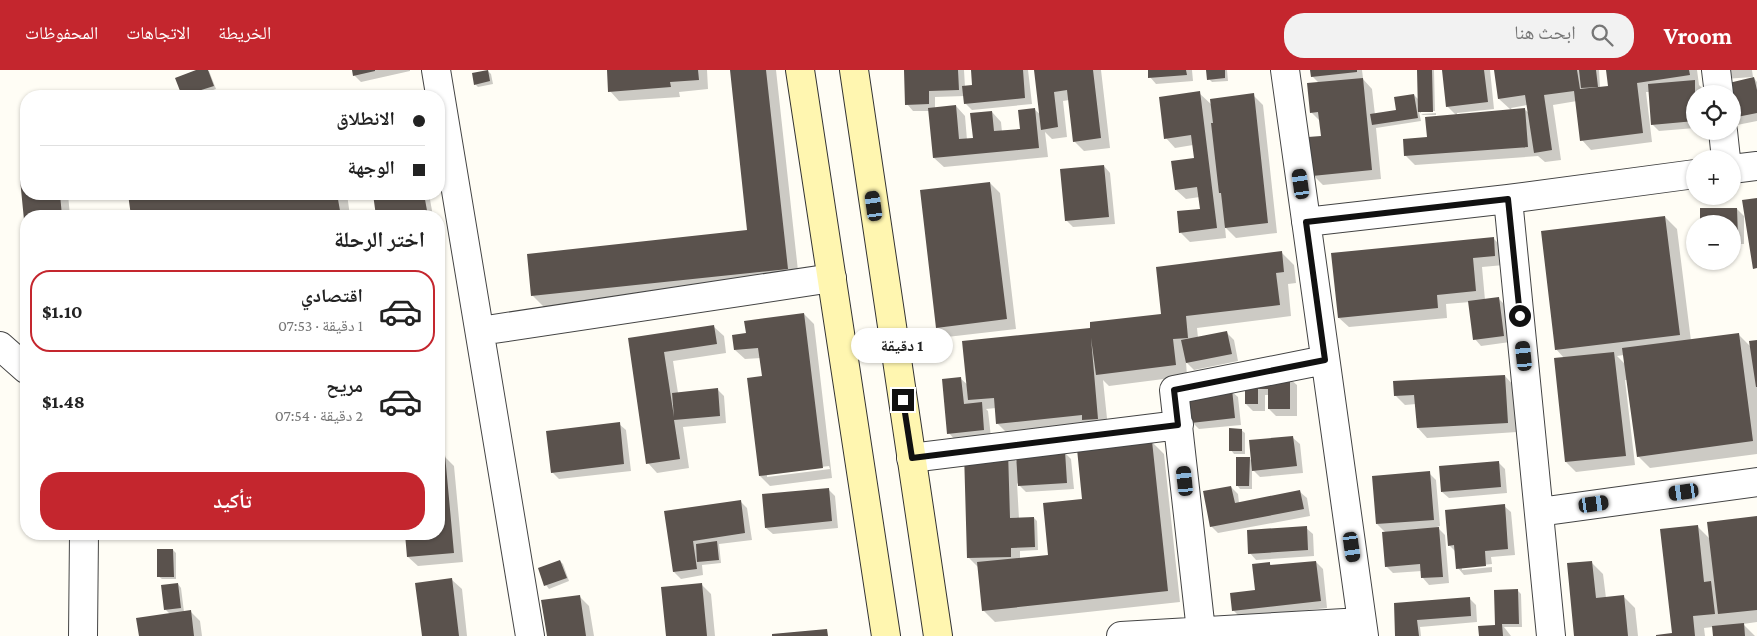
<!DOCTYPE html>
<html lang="ar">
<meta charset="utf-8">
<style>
:root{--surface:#fff;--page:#f2f2f2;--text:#222;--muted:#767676;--line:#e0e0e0;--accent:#c4262e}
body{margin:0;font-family:"Crimson Pro","Noto Naskh Arabic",serif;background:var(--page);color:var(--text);direction:rtl;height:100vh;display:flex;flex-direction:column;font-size:19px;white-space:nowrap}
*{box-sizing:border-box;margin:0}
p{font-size:16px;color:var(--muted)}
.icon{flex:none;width:28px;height:28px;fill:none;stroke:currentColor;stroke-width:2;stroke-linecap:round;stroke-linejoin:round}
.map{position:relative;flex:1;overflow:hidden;direction:ltr}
.drawer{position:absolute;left:20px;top:140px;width:425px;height:330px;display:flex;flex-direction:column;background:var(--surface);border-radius:20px;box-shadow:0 1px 4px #0004;direction:rtl}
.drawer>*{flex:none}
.guide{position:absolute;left:20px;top:20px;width:425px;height:110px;border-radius:20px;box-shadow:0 1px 4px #0004;direction:rtl;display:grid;align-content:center;height:110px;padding:0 20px;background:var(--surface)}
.buttons{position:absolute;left:1686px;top:15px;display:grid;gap:10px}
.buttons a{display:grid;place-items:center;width:55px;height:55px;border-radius:50%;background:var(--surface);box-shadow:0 1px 4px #0004;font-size:25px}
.end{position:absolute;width:22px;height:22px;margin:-11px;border:6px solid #111;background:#fff;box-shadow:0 0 0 2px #fff}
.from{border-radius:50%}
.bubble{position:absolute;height:35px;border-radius:18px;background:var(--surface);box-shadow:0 1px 4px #0004;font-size:16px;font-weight:700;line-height:35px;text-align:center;direction:rtl}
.car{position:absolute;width:15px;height:30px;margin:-15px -8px;border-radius:6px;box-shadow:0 0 4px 1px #0007;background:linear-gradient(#222 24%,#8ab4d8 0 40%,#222 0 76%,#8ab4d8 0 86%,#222 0)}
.guide b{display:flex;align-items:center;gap:18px;height:48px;font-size:19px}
.guide b+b{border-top:1px solid var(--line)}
.guide i{width:12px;height:12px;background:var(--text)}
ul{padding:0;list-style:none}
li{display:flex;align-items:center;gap:15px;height:82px;margin:0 10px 8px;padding:0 10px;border:2px solid transparent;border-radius:20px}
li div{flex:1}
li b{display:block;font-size:19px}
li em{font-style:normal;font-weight:700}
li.on{border-color:var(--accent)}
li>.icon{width:45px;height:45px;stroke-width:1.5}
h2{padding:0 20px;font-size:22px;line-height:60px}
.cta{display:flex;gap:10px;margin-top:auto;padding:10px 20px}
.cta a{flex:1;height:58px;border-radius:20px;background:var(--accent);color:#fff;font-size:20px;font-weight:700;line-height:58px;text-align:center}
header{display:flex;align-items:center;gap:30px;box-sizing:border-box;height:70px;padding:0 25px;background:var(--accent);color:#fff}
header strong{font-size:24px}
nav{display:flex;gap:28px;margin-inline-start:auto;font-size:18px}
.search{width:350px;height:45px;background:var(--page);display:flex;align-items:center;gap:12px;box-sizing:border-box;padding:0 18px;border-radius:20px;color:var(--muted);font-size:19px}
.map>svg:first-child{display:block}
</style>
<header>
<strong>Vroom</strong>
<div class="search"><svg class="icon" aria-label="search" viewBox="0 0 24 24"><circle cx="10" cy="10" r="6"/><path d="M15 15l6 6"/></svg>ابحث هنا</div>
<nav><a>الخريطة</a><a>الاتجاهات</a><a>المحفوظات</a></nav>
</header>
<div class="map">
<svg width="1757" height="566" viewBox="0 0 1757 566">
<rect width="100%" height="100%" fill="#fffdf5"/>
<path fill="#0003" fill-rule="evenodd" d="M199 0 209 1 216 19 196 26H183L176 8Z
M353 0H410V1L361 12 354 5Z
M608 0H707L708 19 679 22 680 27 619 31 610 21Z
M731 0H776L799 210 544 237 532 225 748 161Z
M906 0H964L965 17 973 16 972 0H1028L1032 34 972 40 965 33V26L935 27V38L956 36 965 46 967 70 974 69 992 42 1001 52 1002 62 1021 60 1034 39 1041 45 1035 0H1101L1110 78 1084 81 1074 71 1069 30 1063 31 1067 67 1052 69 1045 62 1048 87 944 97 934 88 930 41H913L907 34Z
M1149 0H1192L1193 11 1156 14 1150 7Z
M1208 0H1227L1228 11 1212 12 1209 9Z
M1312 0H1362L1363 8H1362L1372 19 1375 45 1398 41 1414 25 1419 30 1418 0H1434L1435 41H1421V43L1419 42 1421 51 1376 58 1381 109 1323 115 1313 105 1322 67 1320 51 1311 42 1319 13 1312 6Z
M1443 0H1490L1494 39 1457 43V45L1511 40 1499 29 1495 0H1599L1600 18 1609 17 1607 0H1697L1699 15 1702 18V24H1695V58L1659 61 1652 54 1649 22H1646L1652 72 1591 80 1582 70 1577 31 1553 35 1561 90 1545 92 1538 86 1415 95 1405 85 1456 45 1447 36ZM1527 35 1529 43 1524 39 1512 40 1511 38Z
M1703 0H1752L1753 7 1710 10Z
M488 1 491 4 493 14 478 17 475 14Z
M1754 8 1757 12V51L1732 56V24Z
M1199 23 1212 35 1253 25 1263 35 1277 163 1236 168 1225 157 1226 168 1190 172 1181 163 1202 140 1200 127 1186 129 1176 120 1195 89 1193 75 1175 78 1166 68Z
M1436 43V45H1423L1421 44Z
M1104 96 1110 103 1115 154 1073 157 1066 150Z
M21 110H26V124H68L70 146H26V160Z
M990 113 1000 123 1016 259 947 267 937 257Z
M129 124H347L350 146H132Z
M374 124H429L433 146H377Z
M1737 139 1744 146V174H1732V154Z
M1665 147 1677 159 1691 271 1738 264 1751 277 1757 271V384L1650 398 1638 386 1628 310H1625L1635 395 1576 402 1566 392 1556 289 1564 288 1556 279ZM1624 285 1626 295 1617 286Z
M1493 168 1503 178 1504 195 1482 197 1485 230 1498 228 1505 235 1510 272 1481 276 1475 269 1470 232 1446 234 1447 248 1349 257 1339 248Z
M1282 183 1294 195 1296 213 1288 214 1291 246 1197 258 1198 268 1227 263 1234 270 1238 291 1194 300 1186 292 1187 306 1109 316 1103 310 1108 358 1007 363 997 353 996 338 986 339 988 341 991 367 955 370 949 363 961 309 968 315 1089 260 1163 245Z
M804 244 814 254 832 408 770 416 760 406 763 307 761 288 745 289 735 280 747 264ZM829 396 830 399 767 407V404Z
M714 257 724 266 726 283 673 291 678 323 718 320 724 326 726 353 683 357 689 398 657 403 648 393 629 269Z
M1505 306 1514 316 1517 362 1427 368 1418 358 1416 334 1405 335 1395 325Z
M1246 309H1290L1297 315V346H1276L1269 339V325H1265V341H1253L1246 334Z
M1231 321 1238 327 1241 355 1199 359 1192 352Z
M619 354 626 360 631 401 559 409 552 402Z
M1241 360 1245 363V384H1234L1231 380Z
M1293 368 1300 374 1303 403 1260 407 1252 399V419H1240L1237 415 1249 388 1252 391Z
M1152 372 1164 384 1180 532 995 552 983 540 979 498 969 488 1007 382 1018 393 1064 382 1071 389 1074 419 1026 422 1017 413 1019 449 1034 448 1037 451 1038 480 1020 481V489L1049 486 1083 430Z
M444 386 454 396 463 492 418 496 408 487 406 464H439V387Z
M1498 392 1505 399 1507 423 1449 428 1442 422Z
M1429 403 1436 410 1440 456 1437 457 1445 465 1449 513 1429 515 1423 508 1422 501 1393 503 1386 496V463L1377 454Z
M1231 417 1238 424 1239 433 1300 422 1307 428 1310 446 1218 463 1211 456Z
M828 419 835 426 838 458 773 464 766 458Z
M740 431 747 438 752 470 719 474 721 493 702 495 703 505 681 509 674 502 666 442Z
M1504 436 1511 442 1515 485 1491 487 1492 494 1462 497V500L1492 497V502L1464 505 1458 498 1456 482 1449 475Z
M1757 448V552L1743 554 1755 566H1714L1713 557 1704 558 1705 566H1656L1673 564 1697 456 1710 469Z
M1306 458 1313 464 1314 486 1256 490 1250 483Z
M126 464H169V467L133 470Z
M173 480 176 483V509H162L158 506Z
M560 491 563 494 569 511 549 519 546 515Z
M1316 492 1323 499 1327 538 1240 547 1233 540 1256 521 1269 493 1272 496Z
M1591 492 1603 504 1606 528 1623 526 1635 538 1638 566H1576Z
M452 510 462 519 467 566H423Z
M178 514 181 518 184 542 190 541 200 551 202 566H140L170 544 165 539Z
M701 514 711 524 715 566H668Z
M1517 520 1521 524 1522 557H1504L1511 566H1480L1496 556Z
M579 526 589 536 594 566H548Z
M1469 528 1476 535 1477 552 1420 557 1421 566H1396L1398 553Z"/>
<path fill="#5a524d" d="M196 0H208L214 16 182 26 175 8Z
M352 0H375V1L353 6Z
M488 0 490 11 474 15 472 3Z
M607 0H698L699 10 670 12 671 17 608 22Z
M730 0H766L788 199 531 226 527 184 747 160Z
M904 0H958L959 20 929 21V34L905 35Z
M971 0H1023L1025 28 964 34 962 16 972 15Z
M1034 0H1093L1101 68 1073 72 1067 20 1054 22 1058 57 1041 60Z
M1148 0H1186L1187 5 1148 8Z
M1206 0H1225V8L1207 10Z
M1310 0H1357V2L1311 7Z
M1417 0H1432L1433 42H1418Z
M1442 0H1484L1488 32 1446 37Z
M1494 0H1577L1580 19 1608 16 1606 0H1689L1690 5 1637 13 1643 63 1580 71 1574 21 1544 25 1552 80 1534 83 1525 25 1498 29Z
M1579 0H1596L1598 17 1581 18Z
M1754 7 1757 20V43L1732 48V24H1714L1712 17Z
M1363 8 1372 100 1312 106 1308 67 1321 66 1318 42 1310 43 1307 13Z
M1695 10V51L1651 55 1648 14Z
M1200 21 1217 158 1179 163 1177 141 1200 139 1197 117 1175 120 1171 91 1194 88 1191 65 1164 69 1159 27Z
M1254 23 1268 153 1225 158 1221 123H1219L1211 53H1213L1210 29Z
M1414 24 1418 48 1372 55 1370 44 1396 40 1394 27Z
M956 35 959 69 973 68 970 43 992 41 994 61 1020 59 1018 40 1035 38 1039 78 933 88 928 38Z
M1525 38 1528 77 1404 86 1403 69 1427 67 1425 47Z
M1104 95 1109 147 1065 151 1060 99Z
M26 108V124H60L62 146H26V160H25L20 109Z
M990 112 1007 249 936 258 920 120Z
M128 124H337L341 146H131Z
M373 124H424L428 146H376Z
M1757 128V198L1753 199 1742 130Z
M1700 138H1737L1738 168H1732V154H1700Z
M1665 146 1680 265 1555 280 1541 161Z
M1494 167 1495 186 1473 188 1476 221 1437 225 1438 238 1338 248 1331 183Z
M1282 181 1284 202 1276 203 1280 235 1186 246 1188 268 1173 269 1176 295 1096 305 1091 268 1098 349 1082 350V345L996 354 994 328 968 330 962 271 1090 258V252L1161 244 1156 197Z
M1499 227 1504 266 1473 270 1468 231Z
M804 243 823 398 759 406 747 308 762 306 758 278 734 280 732 265 746 263 744 251Z
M714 255 717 274 664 282 674 347 672 323 718 318 720 346 674 350 680 389 646 394 628 268Z
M1227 261 1232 284 1186 293 1181 270Z
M1739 263 1753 371 1637 387 1622 278Z
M1757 270V317H1756L1749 271Z
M1614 282 1626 386 1565 392 1554 288Z
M1505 305 1508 353 1417 358 1414 325 1394 326 1393 311Z
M961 307 964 334 982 332 984 360 947 364 942 309Z
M1245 307H1290V339H1268V319H1258V334H1245Z
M1232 319 1235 348 1191 353 1188 324Z
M620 352 624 394 551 403 546 361Z
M1229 358 1242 359V381H1229Z
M1293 366 1297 396 1252 401 1249 370Z
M1152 371 1168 521 982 541 977 492 1048 485 1043 433 1082 429 1077 379Z
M1008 381 1010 448 1034 447 1035 477 1011 478V487L967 488 964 382Z
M1065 381 1067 413 1018 416 1016 384Z
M439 385H445L454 483 407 487 405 464H439Z
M1236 387H1250L1249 416H1236Z
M1499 391 1501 417 1441 422 1439 396Z
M1430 401 1434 450 1376 454 1372 406Z
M1231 416 1235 433 1300 420 1304 439 1210 457 1203 421Z
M829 418 832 451 765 458 762 424Z
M741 430 745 463 693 471 697 499 673 502 664 441Z
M1505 434 1508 479 1485 481 1486 496 1456 499 1454 475 1448 476 1445 440Z
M1757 446V540L1718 544 1707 452Z
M1698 455 1704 512 1711 511 1715 544 1693 546 1695 566H1656V565L1672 563 1660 459Z
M1307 456 1308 480 1248 484 1247 460Z
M1439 457 1443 507 1421 508 1420 494 1385 497 1382 462Z
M717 471 719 490 697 492 696 474Z
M157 479H173L174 507H157Z
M560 490 567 508 544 516 538 498Z
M1316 491 1321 531 1232 541 1230 523 1255 520 1252 494 1270 492V495Z
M1592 491 1596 528 1624 525 1628 566H1574L1567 493Z
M452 508 459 566H422L415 513Z
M178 513 181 538 164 540 161 515Z
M702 513 707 566H666L661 517Z
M1518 519 1519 554H1502L1503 566H1479L1478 556 1495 555 1494 520Z
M580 525 586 566H547L541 530Z
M1470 527 1471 546 1417 550 1419 566H1395L1394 533Z
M191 540 194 566H139L136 548Z
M1744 553 1745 566H1713L1712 556Z
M827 559 828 566H772V564Z"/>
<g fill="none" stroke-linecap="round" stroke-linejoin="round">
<g stroke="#444" stroke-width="30">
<path id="minor" d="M436 0 530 566
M1285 0 1364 566
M1716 0 1719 24
M1723 61 1726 89
M1732 99 1757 96
M1508 129 1551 566
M1306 152 1508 129 1695 104
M480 261 832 208
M0 276 26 299
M911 388 1179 355
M1539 442 1757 412
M1201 561 1174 320 1325 290
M83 566 84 464
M1121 566 1362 552"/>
</g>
<g stroke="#333" stroke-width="30">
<path id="secondary" d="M800 0 886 566
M854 0 938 566"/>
</g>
<use href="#minor" stroke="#fff" stroke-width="28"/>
<use href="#secondary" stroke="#fff6b0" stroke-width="28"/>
</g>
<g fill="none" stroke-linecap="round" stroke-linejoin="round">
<path stroke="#111" stroke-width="6" d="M903 330 912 388 1178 355 1174 320 1325 290 1306 152 1508 129 1520 246"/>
</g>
</svg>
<div class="buttons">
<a><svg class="icon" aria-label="locate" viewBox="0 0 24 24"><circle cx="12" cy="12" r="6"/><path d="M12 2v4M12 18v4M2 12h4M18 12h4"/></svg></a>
<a>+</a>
<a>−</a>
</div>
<i class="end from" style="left:1520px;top:246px"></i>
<i class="end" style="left:903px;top:330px"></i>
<div class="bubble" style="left:851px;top:258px;width:102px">1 دقيقة</div>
<i class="car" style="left:1301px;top:114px;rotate:352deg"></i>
<i class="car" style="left:874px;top:136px;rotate:352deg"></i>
<i class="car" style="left:1524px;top:286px;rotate:354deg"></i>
<i class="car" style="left:1185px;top:411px;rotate:354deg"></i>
<i class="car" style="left:1684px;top:422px;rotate:262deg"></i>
<i class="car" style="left:1594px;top:434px;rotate:82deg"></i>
<i class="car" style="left:1352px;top:477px;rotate:172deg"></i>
<div class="guide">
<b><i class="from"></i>الانطلاق</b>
<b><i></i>الوجهة</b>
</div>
<section class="drawer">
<h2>اختر الرحلة</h2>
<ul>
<li class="on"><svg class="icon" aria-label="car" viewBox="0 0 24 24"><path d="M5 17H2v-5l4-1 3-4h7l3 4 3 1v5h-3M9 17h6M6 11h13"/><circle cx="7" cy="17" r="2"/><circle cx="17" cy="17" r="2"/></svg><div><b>اقتصادي</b><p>1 دقيقة · 07:53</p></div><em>$1.10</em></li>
<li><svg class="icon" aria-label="car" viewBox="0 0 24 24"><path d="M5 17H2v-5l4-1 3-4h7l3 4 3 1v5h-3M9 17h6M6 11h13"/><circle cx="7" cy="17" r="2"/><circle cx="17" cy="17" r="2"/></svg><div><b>مريح</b><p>2 دقيقة · 07:54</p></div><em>$1.48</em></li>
</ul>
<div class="cta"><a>تأكيد</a></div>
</section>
</div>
